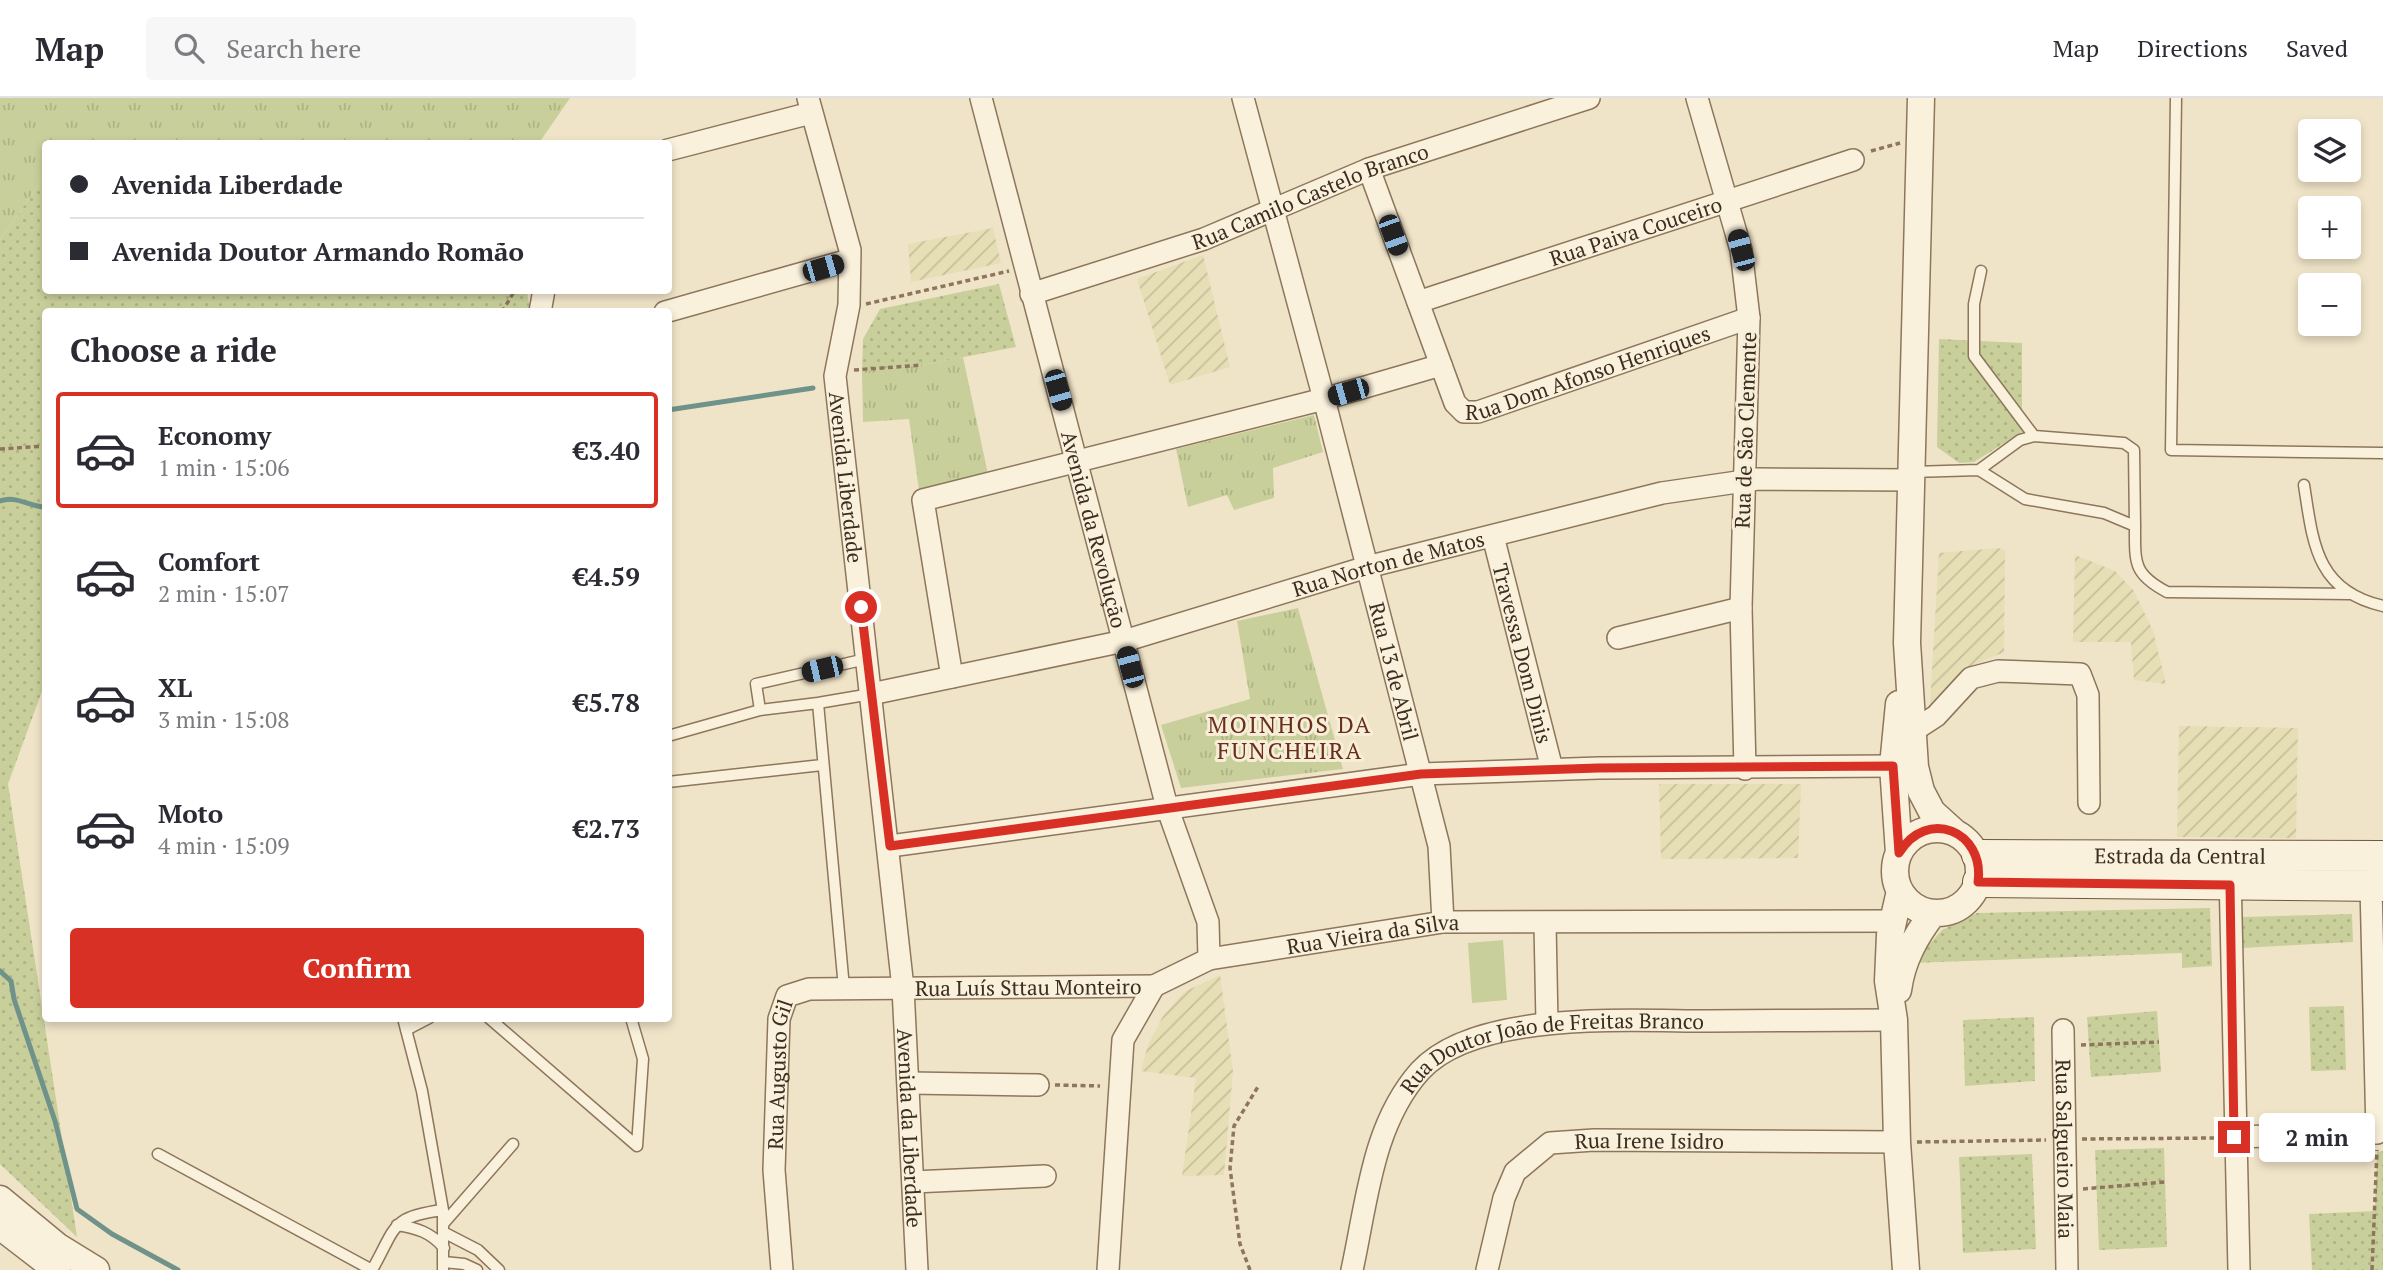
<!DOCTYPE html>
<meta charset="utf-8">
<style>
:root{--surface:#fff;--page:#f7f7f7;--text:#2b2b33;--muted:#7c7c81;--line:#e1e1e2;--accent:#d93025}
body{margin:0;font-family:"PT Serif",serif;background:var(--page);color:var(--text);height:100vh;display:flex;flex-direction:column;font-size:26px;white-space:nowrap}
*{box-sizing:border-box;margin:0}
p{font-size:23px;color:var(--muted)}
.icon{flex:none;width:38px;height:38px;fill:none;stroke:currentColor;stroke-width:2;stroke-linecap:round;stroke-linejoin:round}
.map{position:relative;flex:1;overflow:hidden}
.side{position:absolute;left:42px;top:210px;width:630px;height:714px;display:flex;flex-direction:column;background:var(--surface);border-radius:7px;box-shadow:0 4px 10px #0003}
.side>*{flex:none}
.top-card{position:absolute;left:42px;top:42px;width:630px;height:154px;border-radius:7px;box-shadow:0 4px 10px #0003;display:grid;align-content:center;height:154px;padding:0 28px;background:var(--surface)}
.fabs{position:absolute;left:2298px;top:21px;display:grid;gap:14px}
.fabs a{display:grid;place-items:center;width:63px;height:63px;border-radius:7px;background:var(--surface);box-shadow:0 4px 10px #0003;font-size:35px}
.end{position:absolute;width:32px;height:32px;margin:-16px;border:9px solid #d93025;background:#fff;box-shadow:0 0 0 4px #fff}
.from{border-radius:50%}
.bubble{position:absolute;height:49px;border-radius:7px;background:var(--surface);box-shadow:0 4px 10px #0003;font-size:23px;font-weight:600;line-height:49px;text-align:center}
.car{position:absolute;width:21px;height:42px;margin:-21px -10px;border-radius:9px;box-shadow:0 0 5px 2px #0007;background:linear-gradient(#222 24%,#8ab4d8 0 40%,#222 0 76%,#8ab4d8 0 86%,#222 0)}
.top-card b{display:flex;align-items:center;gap:24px;height:66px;font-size:26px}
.top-card b+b{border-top:2px solid var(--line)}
.top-card i{width:18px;height:18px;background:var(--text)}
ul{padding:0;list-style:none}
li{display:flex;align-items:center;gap:21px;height:116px;margin:0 14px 10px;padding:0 14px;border:4px solid transparent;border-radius:7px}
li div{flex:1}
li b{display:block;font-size:26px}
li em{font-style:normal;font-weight:600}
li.current{border-color:var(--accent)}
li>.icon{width:63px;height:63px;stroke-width:1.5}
h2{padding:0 28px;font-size:32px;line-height:84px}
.action{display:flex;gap:14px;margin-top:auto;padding:14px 28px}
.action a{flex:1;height:80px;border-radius:7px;background:var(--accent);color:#fff;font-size:28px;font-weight:600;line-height:80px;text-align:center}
header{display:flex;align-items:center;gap:42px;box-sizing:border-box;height:98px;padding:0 35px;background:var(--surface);border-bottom:2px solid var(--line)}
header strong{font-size:33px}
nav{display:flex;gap:38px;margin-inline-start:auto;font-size:24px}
.search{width:490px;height:63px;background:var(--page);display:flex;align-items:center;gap:18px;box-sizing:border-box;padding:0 24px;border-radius:7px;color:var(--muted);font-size:26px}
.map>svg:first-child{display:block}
</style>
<header>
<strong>Map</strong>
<div class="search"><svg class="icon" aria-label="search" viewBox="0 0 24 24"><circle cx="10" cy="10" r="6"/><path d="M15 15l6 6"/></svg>Search here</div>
<nav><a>Map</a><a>Directions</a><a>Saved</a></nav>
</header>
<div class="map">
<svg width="2383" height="1172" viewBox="0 0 2383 1172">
<defs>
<pattern id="farmland-furrows" width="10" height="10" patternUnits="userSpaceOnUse" patternTransform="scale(1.75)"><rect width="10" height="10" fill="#e6deb5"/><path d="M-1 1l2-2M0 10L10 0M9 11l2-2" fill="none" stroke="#c6bf9b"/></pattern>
<pattern id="grass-tufts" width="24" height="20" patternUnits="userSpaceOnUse" patternTransform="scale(1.75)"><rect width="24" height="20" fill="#c9cf9b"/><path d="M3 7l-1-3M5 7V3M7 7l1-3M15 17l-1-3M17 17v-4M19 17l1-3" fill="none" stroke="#aeb285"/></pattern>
<pattern id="park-dots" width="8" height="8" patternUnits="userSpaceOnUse" patternTransform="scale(1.75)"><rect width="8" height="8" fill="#c9cf9b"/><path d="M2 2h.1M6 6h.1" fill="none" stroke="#aeb285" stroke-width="1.8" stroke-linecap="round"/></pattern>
</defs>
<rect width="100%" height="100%" fill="#f0e4c8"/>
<path fill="url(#farmland-furrows)" d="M993 130 1001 165 911 184 908 146Z
M1203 157 1230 269 1170 287 1137 181Z
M1998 450 2005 452 2004 554 1965 571 1930 606 1939 455Z
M2075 457 2115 473 2134 493 2153 533 2166 586 2134 582 2131 544H2073Z
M2179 628 2298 630 2296 740 2177 739Z
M1659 686H1801L1798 760 1661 761Z
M1220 877 1233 973 1224 1077 1182 1078 1196 980 1141 973 1148 947 1163 918 1184 894Z"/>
<path fill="url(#grass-tufts)" d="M0 0H570L539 45 46 46 45 78 0 142Z
M963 259 988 376 919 392 909 321 863 324 862 273 922 267Z
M1314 317 1323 354 1273 370 1274 400 1234 412 1227 397 1188 409 1176 351Z
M1298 510 1343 671 1181 690 1161 627 1250 601 1237 523Z"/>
<path fill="url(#park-dots)" d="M45 78 46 192 527 193 530 213 46 214 45 585 8 686 77 1139 0 1066V142Z
M999 186 1016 249 922 267 862 273 863 241 880 211Z
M1939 241 2022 245V334L1974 364 1959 365 1937 349Z
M2210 810 2212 868 2182 870V855L1913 865 1942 832 1977 815Z
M2352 816 2353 844 2241 850 2242 819Z
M2344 908 2346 972 2311 973 2309 909Z
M2157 913 2161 974 2091 979 2087 919Z
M2034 919 2035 983 1965 988 1963 922Z
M2164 1050 2167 1149 2099 1152 2095 1052Z
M2383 1053V1172H2312L2309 1116 2375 1113 2377 1054Z
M2032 1056 2036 1151 1963 1155 1959 1059Z"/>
<path fill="#c9cf9b" d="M1503 842 1507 902 1472 905 1468 845Z"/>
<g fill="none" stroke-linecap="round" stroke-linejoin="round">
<path stroke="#6f938a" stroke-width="5" d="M668 312 813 290
M0 403C18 397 28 409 46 409
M0 873 11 883 14 901 55 1023 77 1111 112 1136 178 1172"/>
<g stroke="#8d765c" stroke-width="13">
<path id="service" d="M2176 0 2171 352 2383 355
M1981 173 1974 206V258L2034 338
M1979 372 2020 342 2034 338 2124 345 2134 352 2135 428
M1912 374 1979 372 2025 401 2104 415 2135 428C2135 465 2133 476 2167 494L2350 496
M2304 387C2313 445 2316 493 2383 508
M818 605 871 596
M760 612 756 586 866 561
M668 638 760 612 818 605 844 890
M668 684 822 667
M403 920 422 993 443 1112V1172
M489 920 637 1048 643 961 631 920
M406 932 429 920
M158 1056 372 1172C397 1128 390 1119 443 1112
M444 1125 513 1046
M397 1127C416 1130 431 1134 444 1150
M445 1135 478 1152 499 1172
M444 1164 464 1166 477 1172"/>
</g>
<g stroke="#8d765c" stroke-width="24">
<g id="minor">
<path id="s1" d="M808 0 850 152 849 207 835 278 903 890 917 1172"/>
<path id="s2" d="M981 0 1167 709 1208 824 1209 861"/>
<path id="s3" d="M1243 0 1324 301 1439 748 1443 824"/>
<path d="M1697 0 1741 152 1749 220 1741 510 1745 671"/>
<path d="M668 52 811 15"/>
<path id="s4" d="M1369 71 1455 305 1464 314H1478L1749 220"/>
<path id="s5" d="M1031 196 1204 141 1369 71 1589 0"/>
<path id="s6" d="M1418 204 1853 62"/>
<path d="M540 214 544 192"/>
<path d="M665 214 849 162"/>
<path id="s7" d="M1493 438 1552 671"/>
<path d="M1618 540 1741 510"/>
<path d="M952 579 923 402 1324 301 1441 267"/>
<path id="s8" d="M871 596 1124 543 1367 469 1662 395 1758 381 1912 382"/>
<path d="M1913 633 1936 618 1971 580 1998 573 2080 576 2088 597 2089 705"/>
<path d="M890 748 1421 676 1599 670 1893 668"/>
<path d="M2230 775 2239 1172"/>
<path d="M1545 826 1547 925"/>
<path id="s9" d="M2063 932 2067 1172"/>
<path d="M909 985 1038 987"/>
<path d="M2234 1039 2377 1035 2371 788"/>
<path d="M913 1084 1045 1078"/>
<path id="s10" d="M782 1172 774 1072 779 921 787 898 809 891 1154 888"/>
<path id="s11" d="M1108 1172 1123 942 1154 888 1209 861 1443 824 1892 823"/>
<path id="s12" d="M1352 1172C1367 1104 1372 1027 1420 973 1476 912 1630 923 1707 923 1769 923 1832 922 1894 922"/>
<path id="s13" d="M1487 1172 1504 1100 1515 1074 1550 1045 1594 1042 1897 1044"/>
</g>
</g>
<g stroke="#8d765c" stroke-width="29">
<path id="tertiary" d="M1921 0 1907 545 1915 669 1921 693 1932 714 1953 733
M1895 773a42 42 0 1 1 84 0a42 42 0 1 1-84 0Z
M1899 755 1893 668 1899 606
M1900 793 1890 837 1888 883 1894 922 1897 1044 1906 1172
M1898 892C1902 862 1915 839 1933 815
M0 1101 57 1148 96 1172
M0 1128 57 1172"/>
</g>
<g stroke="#6f573f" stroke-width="32">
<g id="secondary">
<path id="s14" d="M1977 757 2383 758"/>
<path d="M1978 784 2383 788"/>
</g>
</g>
<path stroke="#8d765c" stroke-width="3.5" stroke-dasharray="5 3.5" stroke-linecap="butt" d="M1871 53 1900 45
M866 206 1009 173
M502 214 515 192
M854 272 922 267
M0 351 46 348
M2081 947 2159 944
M1055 987 1100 988
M2082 1041 2214 1040
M1917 1044 2046 1042
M2083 1091 2165 1084
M1250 1172 1240 1146 1230 1070 1234 1028 1259 987
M2372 1172 2377 1052"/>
<use href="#service" stroke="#faf1dc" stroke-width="10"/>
<use href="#minor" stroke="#faf1dc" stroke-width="21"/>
<use href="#tertiary" stroke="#faf1dc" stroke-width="26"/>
<use href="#secondary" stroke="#faf1dc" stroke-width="30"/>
</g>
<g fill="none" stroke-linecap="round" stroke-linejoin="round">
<path stroke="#d93025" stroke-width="9" d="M861 509 890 748 1421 676 1598 670 1893 668 1899 755C1927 709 1985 733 1978 784L2230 787 2234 1039"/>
</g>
<g text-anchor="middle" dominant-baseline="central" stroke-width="6" stroke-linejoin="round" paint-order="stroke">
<g font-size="21" fill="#3d2e20" stroke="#f7eed8">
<text stroke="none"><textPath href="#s5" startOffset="296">Rua Camilo Castelo Branco</textPath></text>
<text stroke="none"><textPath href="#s6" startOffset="229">Rua Paiva Couceiro</textPath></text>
<text stroke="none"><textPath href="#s4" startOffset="392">Rua Dom Afonso Henriques</textPath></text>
<text transform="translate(1745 332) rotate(-88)">Rua de São Clemente</text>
<text stroke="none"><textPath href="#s1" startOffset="387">Avenida Liberdade</textPath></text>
<text stroke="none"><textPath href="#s2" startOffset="446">Avenida da Revolução</textPath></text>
<text stroke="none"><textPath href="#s8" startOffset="534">Rua Norton de Matos</textPath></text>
<text stroke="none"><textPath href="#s7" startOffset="121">Travessa Dom Dinis</textPath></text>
<text stroke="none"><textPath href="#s3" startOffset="593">Rua 13 de Abril</textPath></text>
<text stroke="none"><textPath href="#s14" startOffset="203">Estrada da Central</textPath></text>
<text stroke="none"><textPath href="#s11" startOffset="520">Rua Vieira da Silva</textPath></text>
<text stroke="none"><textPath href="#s10" startOffset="518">Rua Luís Sttau Monteiro</textPath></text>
<text stroke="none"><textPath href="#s12" startOffset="348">Rua Doutor João de Freitas Branco</textPath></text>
<text stroke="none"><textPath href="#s10" startOffset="196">Rua Augusto Gil</textPath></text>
<text stroke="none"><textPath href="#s1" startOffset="1041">Avenida da Liberdade</textPath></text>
<text stroke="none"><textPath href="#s13" startOffset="247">Rua Irene Isidro</textPath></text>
<text stroke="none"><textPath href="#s9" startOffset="119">Rua Salgueiro Maia</textPath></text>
</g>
<g font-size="23" letter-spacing="2" fill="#6b2e1e" stroke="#f7eed8">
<text x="1290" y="626">MOINHOS DA<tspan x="1290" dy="26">FUNCHEIRA</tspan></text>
</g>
</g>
</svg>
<div class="fabs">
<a><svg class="icon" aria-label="layers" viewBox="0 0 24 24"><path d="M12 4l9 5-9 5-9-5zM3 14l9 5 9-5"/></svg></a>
<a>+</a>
<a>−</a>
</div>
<i class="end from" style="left:861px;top:509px"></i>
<i class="end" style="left:2234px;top:1039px"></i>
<div class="bubble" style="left:2259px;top:1015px;width:116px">2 min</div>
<i class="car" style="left:1393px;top:137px;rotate:160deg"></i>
<i class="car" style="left:1741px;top:152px;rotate:345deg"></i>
<i class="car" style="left:823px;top:170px;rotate:74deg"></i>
<i class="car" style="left:1058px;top:292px;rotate:164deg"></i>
<i class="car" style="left:1348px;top:294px;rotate:254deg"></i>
<i class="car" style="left:1130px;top:569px;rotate:345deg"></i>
<i class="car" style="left:822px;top:571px;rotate:257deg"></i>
<div class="top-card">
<b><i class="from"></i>Avenida Liberdade</b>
<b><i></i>Avenida Doutor Armando Romão</b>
</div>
<section class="side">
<h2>Choose a ride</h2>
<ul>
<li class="current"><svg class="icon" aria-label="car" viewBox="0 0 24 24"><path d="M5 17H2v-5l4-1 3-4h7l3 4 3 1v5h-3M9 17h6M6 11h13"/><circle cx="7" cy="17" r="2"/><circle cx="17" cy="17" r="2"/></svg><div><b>Economy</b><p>1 min · 15:06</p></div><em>€3.40</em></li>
<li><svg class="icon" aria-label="car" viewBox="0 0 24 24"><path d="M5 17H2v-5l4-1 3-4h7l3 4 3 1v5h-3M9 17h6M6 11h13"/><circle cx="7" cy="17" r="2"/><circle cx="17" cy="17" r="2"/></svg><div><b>Comfort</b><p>2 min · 15:07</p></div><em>€4.59</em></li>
<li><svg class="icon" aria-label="car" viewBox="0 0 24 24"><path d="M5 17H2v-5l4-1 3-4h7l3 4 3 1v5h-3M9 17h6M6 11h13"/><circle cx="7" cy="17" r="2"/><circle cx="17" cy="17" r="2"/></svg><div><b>XL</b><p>3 min · 15:08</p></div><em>€5.78</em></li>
<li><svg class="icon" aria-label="car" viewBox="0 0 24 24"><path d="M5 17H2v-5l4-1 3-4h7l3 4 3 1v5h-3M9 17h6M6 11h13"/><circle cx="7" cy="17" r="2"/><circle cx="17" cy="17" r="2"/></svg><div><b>Moto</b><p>4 min · 15:09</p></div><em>€2.73</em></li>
</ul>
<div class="action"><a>Confirm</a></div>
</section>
</div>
